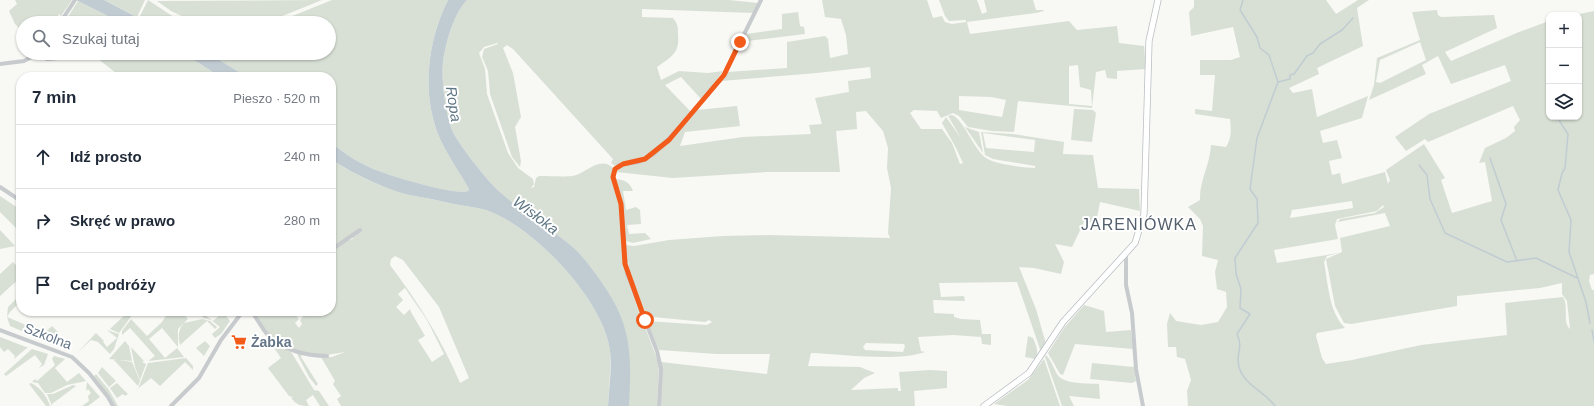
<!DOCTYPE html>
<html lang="pl">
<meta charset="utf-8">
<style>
:root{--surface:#fff;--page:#f2f2f3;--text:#1f2937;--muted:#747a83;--line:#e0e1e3}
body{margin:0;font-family:Helvetica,sans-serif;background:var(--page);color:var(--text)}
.controls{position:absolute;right:12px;top:12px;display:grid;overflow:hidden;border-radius:8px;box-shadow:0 1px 3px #0004}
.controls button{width:36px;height:36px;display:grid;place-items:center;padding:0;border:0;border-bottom:1px solid var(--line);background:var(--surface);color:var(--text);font:20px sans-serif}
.stop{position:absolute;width:12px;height:12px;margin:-9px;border:3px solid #f25b1a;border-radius:50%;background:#fff}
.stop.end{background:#f25b1a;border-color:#fff;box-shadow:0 1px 4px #0008}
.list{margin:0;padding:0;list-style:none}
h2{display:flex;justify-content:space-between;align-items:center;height:52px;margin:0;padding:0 16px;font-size:17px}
h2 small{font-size:13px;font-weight:400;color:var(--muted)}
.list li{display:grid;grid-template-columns:26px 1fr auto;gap:12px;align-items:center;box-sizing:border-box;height:64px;padding:0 16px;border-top:1px solid var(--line)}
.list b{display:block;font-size:15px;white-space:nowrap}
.list em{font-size:13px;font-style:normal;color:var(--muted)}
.icon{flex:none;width:22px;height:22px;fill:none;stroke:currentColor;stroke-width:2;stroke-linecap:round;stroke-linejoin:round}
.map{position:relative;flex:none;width:1594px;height:406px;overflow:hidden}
.search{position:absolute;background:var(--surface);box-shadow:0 1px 3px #0004;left:16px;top:16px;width:320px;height:44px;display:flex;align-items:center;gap:10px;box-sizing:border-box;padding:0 14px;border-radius:22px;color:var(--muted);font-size:15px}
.panel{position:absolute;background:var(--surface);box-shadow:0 1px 3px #0004;left:16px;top:72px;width:320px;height:244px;border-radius:16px}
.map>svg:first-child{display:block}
.green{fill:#d8e0d5;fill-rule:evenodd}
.water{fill:#c1ccd2}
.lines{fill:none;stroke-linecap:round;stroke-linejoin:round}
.stream{stroke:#c1ccd2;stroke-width:1.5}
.secondary-casing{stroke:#b9bec3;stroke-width:7}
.street{stroke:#c7cbce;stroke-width:4}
.secondary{stroke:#fff;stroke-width:5.5}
.route{stroke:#f25b1a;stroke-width:5}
.labels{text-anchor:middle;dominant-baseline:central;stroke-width:4;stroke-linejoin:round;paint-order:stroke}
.street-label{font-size:14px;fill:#647688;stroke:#fff}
.poi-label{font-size:14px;font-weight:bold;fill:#647688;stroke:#fff;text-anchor:start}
.water-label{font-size:15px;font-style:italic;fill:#5f7784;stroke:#fff}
.quarter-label{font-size:16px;letter-spacing:1px;fill:#535f6c;stroke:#fff}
</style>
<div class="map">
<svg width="1594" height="406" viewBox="0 0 1594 406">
<rect width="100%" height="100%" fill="#f8f8f4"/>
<path class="green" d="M15,0H72L61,16L59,14L57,17L59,19L58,21L53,20L51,23H23L19,28L15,24L9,11L17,4Z
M104,0H145L137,17Z
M148,0L183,23H148L139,18Z
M322,0L275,19L262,23H248L247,21L197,23L171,11L157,1Z
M332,0H448C427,42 421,95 440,139C448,156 460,173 469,189L468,191C454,196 382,174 367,166C354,160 343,152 331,143V77H247L208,53H329V23H275Z
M467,0H729L758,3L753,13L642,9V17L673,18C678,24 678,27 678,35C680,53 671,57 657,67L661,80L679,71L708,73L723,71L702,100L681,77L665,85L691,112C679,126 663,148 647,156C637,162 624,159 615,166L611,163L613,159L513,49L507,45L503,48L513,73L521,117L515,127L521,161L520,167L512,157L490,94L488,71L482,57L484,49L498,44L497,43L484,47L479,53L485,69L487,94L508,153L518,168L533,179L534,184L531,188L534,187L536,178L539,176C549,176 564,177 572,176C584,175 600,155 613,168L612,178L619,205L626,277L659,364L657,406H629C628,362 634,335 610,295C603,283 585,258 575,249C552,228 523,213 500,192C489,183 459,145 453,132C445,114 440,75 444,55C448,36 454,14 467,0Z
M822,0H927L933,18L942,16L945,22L952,24L966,22V20L949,21L945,16L939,0H977L982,14L987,12L984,0H1033L1036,10H1043L1044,11L1036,13L967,22L970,34L1069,21L1077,30L1117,26L1119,43L1144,46L1146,69L1117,71V79L1107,78L1105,70L1096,72L1092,108L1018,101L1014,132L992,131L968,127L959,116L953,113L941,118L937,111L914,110L910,113L921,129H942L952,143L960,164L963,163L956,148L942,123L946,117L961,138L948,116L951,115C962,116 974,150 986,158C996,165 1023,167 1035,168V166L993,159L985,155L981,132L1013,134L1064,142L1063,154L1093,155L1098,188L1139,189L1140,211L1100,202L1096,223L1084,222L1072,247L1055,244L1064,262L1061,274L1034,268L1019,267L1036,309L1046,344L1041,352L1017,282L939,283L941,297L964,296L965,301L933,300L934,313L954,314V317L961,319L980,320L982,334H991V345L982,344L981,337L953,335L918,337L921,351L925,352C897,362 842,354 811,353L808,366L860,367L875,373L864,378L851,390L898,388V391H901L899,372L930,370L947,371V388L914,391L915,406H918H660L661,362L767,374L770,354H717L659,350L647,321L707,325L712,322L709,320L705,322L653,317L647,318L630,275L626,245L634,246L669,240L723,236L769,235L890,238L888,233L891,188L887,168L888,148L883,131L866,111L856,112L857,129L836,131L840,172H767L673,178L616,172L620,167C660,159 672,138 697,110L737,106L740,126L685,132L680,146L743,137L811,134L809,125L822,124L815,98L849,92L848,81L871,78L870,67L817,73L721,81L727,72L787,68V42L825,36L828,39L830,58L848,54L846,35L841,19L825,17ZM1078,65L1080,87L1091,90L1092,106L1069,104V66ZM959,96L991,97L1006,100L1002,117L959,110ZM983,133L1035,140L1034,152L986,148ZM866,343L904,344L905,346L903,352L865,350L863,347Z
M1194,0H1326L1336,14L1358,0H1369L1357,8L1363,46L1317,68L1319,74L1289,88L1293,93L1312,89L1317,117L1368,96L1362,118L1320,131L1323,143L1337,140L1342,158L1329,161L1332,175L1340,173L1342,184L1385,172L1388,184L1390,180L1386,170L1424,144L1445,178L1441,180L1452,213L1492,201L1485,162L1479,163L1485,148L1506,138L1515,131L1514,127L1520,120L1513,106L1428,142L1425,139L1406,151L1395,137L1429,114L1511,81L1505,65L1451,84L1438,56L1422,65L1426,74L1369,100L1374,85L1377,58L1420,40L1412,12L1437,10L1438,15L1441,17L1494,15L1497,28L1445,52L1451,61L1519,32L1549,21V117H1579V15H1575L1594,11V274L1590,275L1589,281L1592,290H1594V406H1188L1187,391L1191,380L1185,359L1177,357L1176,347H1168L1167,324L1170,313L1176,321L1201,325L1218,322L1227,307L1226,292L1217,289L1215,272L1218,260L1202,256L1203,226L1200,219L1188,207L1200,200C1199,182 1210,165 1211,145L1226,147C1232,137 1231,130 1230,119L1195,114V109L1212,111L1215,75H1200V60H1231L1240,57L1233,27L1191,36L1189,12L1194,7ZM1420,42L1426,60L1380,83L1376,82L1380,60ZM1352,201L1353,208L1290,218L1292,210ZM1383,205L1384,207L1375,213L1340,219L1338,222L1385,213L1390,226L1340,238L1342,252L1326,259L1335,306L1344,323L1351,324L1457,306V296L1540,288L1562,283V294L1567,301L1570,329C1562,322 1569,306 1563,297L1505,303L1507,335L1421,345L1352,360L1326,364L1322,358L1316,336L1317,333L1345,328C1329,312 1328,284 1324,262L1327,256L1339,253L1277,263L1274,250L1338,239L1335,225L1337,219L1377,211Z
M78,1L122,23H68L66,20Z
M798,12L800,26L804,27L805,34L747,41L743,40L746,34L782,29V14Z
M126,53H180L199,63L220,77H121L97,58L98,56L112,55L127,57Z
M1074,109L1093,110L1096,113L1092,142L1071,140Z
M965,127L979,132L983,153Z
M331,159C355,176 392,192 420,197C435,199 450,204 465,206C472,207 479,208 486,210C533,226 604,300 610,351C611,369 609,388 608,406H341L337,399L341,396L333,384L335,381L321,357H332L345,352L327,355L305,353L290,348L267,333L253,311H294L293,312L299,319L295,323L299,328L302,324L300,320L303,316L298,311H331V252L348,240L353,239L352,237L331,249ZM395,256L403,260L439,307L469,378L460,383C442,340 418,302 390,265L391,259ZM405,288L427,320L444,354L432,362L418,340L425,336L411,312L410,309L404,315L396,307L403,300L398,294Z
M616,179C624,180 630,182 633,191H623L626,210L636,207L640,210L641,224L627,225L629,234L645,233L651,239L633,243L626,241Z
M0,196L21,210V233L0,212Z
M0,230L1,231L15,246L0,249Z
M13,262L19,268L21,267V277L0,296V274Z
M21,294V301L10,312L7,317L26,325L22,331L10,326L7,317L8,307Z
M1084,305L1104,311L1106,332L1131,330L1133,349L1075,344L1063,375L1060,374L1048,353L1064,328Z
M129,311H135L119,333L110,329Z
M169,311H180L179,314L182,312L188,319L178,329V347L162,328L149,339L165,358L177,348L184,357L148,361L155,356L130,328L122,335V331L131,319L147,336L162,322Z
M200,311L213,321L223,312L230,321L221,334L215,338L212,334L220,327L211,320L203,318Z
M202,319L210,321L217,327L215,329L207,321L180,345C178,336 178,330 184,323Z
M52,326L59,333L51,340L40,337Z
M107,330L119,334L114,349L110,354L98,342L91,340L78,352L96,333L104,341L103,342L107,347L117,338Z
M264,333L290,350L314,390L319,391L329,406H320L313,395L306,400L309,406C300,406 297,405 291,398L293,397L289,396L268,368L281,358Z
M1028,336L1033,338C1036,345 1039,352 1036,359L1025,357Z
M0,337L26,347H28L14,359L15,356L8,349L4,352L0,347Z
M125,341L129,346L132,361L109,359Z
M205,341L210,346L204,356L196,348Z
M131,347L144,361L142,362L146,364L140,380L135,367Z
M32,349L48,354L44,365L39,368L42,364L35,355L6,376L4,374Z
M296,352L302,354L301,357L318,384L316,386L309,377Z
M1046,355C1051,360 1053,367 1057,374C1063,385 1088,383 1099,384L1100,399L1069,396L1074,406H1062L1045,357Z
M54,356L65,359L55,368L67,382L79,373L86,381L67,385L51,393H45L38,383L32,382L35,379L37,381L55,365L52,359Z
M186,358L193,366V370L185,362L160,386L151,378L135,391L138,389L148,363Z
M113,359L132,362L140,381L138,386Z
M1044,359L1060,406H1007L994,404L1028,380Z
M1092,363L1134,367L1136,381L1132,383L1090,379Z
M102,367L116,381L109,387L98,373Z
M96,374L109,390L118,406H115L94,376Z
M87,382L100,397L88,406H82L89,401L88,396L91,393L88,389L86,391Z
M31,383C40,387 47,396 50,406H46L29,384Z
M117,383L128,394L125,396L123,394L117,398L110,388Z
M73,385L76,386L52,404V406L47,394H53Z"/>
<path class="water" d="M76,0H104L148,23H122Z
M448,0H467C454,14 448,36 444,55C440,75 445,114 453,132C459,145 489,183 500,192C523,213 552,228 575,249C585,258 603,283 610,295C633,332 631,364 629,406H608C609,388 612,369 610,351C604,300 533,226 486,210C479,208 472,207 465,206C450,204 435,199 420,197C393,193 354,175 331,159V143C343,152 354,160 367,166C382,174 455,196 468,191L469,189C460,173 448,156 440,139C421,95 427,42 448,0Z
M180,53H208L247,77H220L199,63Z"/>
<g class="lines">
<path class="stream" d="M1243,0L1240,10L1257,37L1260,48L1269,55L1278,82L1257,138L1250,189L1257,199L1258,223L1235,258L1236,274L1241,289L1240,308L1250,314L1237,334C1244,349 1235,353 1239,367C1244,385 1265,392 1275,406
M1278,82L1290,79V75L1294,74L1307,56L1313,53L1320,44L1342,30L1353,18
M1559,117L1560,122L1568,134L1565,168L1562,173L1558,190L1571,220L1569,252L1586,302L1590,323
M1490,158L1506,204L1501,220L1517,261
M1419,165L1427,175L1430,199L1445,233L1507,262L1536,258L1577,278
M1592,330L1594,341"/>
<defs>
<path id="secondary" d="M984,406L1029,373L1063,322L1135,243L1144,214L1149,41L1158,0"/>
</defs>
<use href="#secondary" class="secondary-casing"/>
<path class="street" d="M60,23L75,0
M38,54L47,59L91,55
M0,64L24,61L39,53
M0,187L21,201
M331,250L360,230
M1126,254V285L1132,313L1136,369L1143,406
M251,311C257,318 261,327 267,334C281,350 307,356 327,356
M0,330L72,357L89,373L108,397L113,406
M171,406L199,378L221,340L243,311
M659,406L661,369L657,351L627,274L621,205L613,177L615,169L619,165L639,162L654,154L683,124L724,75L761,0"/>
<use href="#secondary" class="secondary"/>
</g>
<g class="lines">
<path class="route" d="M645,320L625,264L621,204L613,177L615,169L623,164L645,159L669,140L724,75L740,42"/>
</g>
<defs>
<symbol id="supermarket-bare" viewBox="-9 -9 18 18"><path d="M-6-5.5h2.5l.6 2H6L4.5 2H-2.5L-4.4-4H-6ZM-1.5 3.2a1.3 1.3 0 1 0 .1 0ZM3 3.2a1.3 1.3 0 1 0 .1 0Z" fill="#f25b1a" stroke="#fff" stroke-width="2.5" paint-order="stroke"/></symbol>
</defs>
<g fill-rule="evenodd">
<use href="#supermarket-bare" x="228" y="331" width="22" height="22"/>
</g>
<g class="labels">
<g class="street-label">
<text transform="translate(48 336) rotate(21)">Szkolna</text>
</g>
<g class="poi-label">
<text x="251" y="342">Żabka</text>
</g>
<g class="water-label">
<text transform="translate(454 104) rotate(81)">Ropa</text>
<text transform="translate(536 215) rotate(37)">Wisłoka</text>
</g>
<g class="quarter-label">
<text x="1139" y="224">JARENIÓWKA</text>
</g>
</g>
</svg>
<div class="controls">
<button>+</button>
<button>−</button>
<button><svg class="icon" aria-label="layers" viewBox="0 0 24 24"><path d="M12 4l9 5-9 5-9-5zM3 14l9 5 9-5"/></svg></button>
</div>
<div class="stop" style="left:645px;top:320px"></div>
<div class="stop end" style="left:740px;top:42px"></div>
<div class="search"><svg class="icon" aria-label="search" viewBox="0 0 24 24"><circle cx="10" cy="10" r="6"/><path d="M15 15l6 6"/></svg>Szukaj tutaj</div>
<section class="panel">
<h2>7 min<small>Pieszo · 520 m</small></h2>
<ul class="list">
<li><svg class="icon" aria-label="ahead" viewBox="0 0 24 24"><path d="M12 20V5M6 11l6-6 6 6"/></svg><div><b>Idź prosto</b></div><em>240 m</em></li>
<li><svg class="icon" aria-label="right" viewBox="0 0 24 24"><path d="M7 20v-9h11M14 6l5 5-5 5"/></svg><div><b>Skręć w prawo</b></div><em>280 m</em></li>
<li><svg class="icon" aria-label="arrive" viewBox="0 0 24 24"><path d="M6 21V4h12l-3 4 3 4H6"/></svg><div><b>Cel podróży</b></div></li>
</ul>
</section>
</div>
